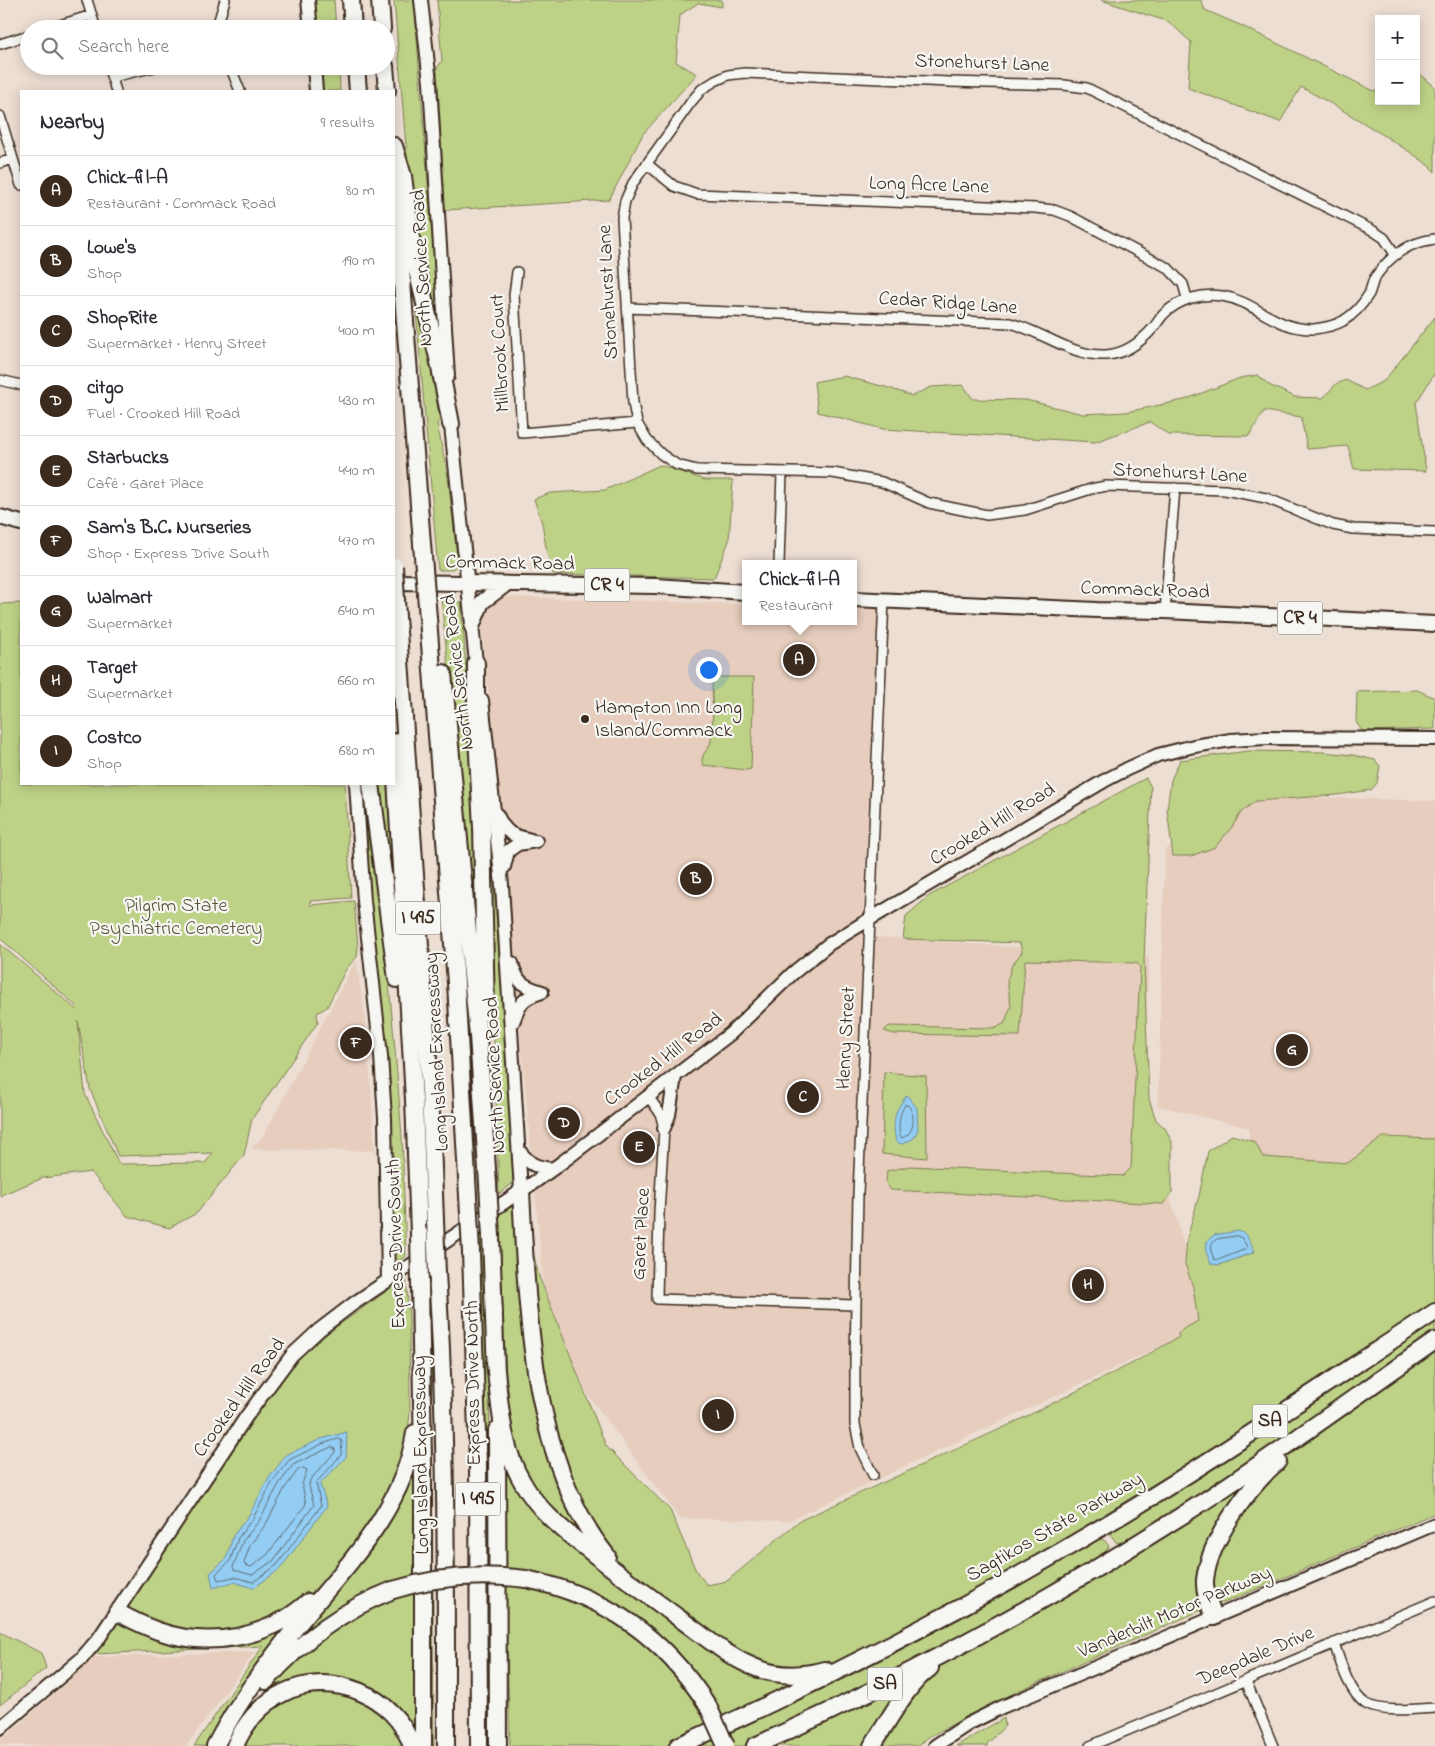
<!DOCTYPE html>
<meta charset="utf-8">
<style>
:root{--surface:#fff;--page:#f2f2f3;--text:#2b2b33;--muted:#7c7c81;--line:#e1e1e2;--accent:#3b2a1e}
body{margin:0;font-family:"Indie Flower",sans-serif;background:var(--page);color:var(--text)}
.controls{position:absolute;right:15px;top:15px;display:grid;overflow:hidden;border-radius:0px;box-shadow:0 2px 12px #0003}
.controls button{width:45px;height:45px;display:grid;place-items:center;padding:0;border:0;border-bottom:1px solid var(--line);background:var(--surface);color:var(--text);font:25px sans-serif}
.you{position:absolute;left:708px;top:669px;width:18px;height:18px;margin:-12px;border:4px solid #fff;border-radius:50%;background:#1a73e8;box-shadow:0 0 0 8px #1a73e833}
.badge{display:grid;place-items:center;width:32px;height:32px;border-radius:50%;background:var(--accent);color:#fff;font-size:16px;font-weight:700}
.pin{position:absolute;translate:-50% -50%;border:2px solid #fff;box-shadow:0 1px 5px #0006}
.popup{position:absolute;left:742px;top:560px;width:115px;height:65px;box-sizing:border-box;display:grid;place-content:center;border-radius:0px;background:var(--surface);filter:drop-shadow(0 1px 4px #0005);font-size:16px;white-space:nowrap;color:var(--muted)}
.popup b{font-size:19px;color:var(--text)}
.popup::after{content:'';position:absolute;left:50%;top:100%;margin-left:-10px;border:10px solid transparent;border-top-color:var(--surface)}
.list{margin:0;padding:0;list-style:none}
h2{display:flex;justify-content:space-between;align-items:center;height:65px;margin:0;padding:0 20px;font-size:21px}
h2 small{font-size:16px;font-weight:400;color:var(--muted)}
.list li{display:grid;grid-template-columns:32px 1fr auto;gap:15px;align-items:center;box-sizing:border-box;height:70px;padding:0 20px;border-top:1px solid var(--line)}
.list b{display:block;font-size:19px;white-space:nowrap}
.list p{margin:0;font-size:16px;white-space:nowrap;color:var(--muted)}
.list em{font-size:16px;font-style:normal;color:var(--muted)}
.icon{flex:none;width:28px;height:28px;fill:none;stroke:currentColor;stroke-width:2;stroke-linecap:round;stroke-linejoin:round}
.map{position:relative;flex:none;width:1435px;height:1746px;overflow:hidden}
.search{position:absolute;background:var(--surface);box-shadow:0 2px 12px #0003;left:20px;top:20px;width:375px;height:55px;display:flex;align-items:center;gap:12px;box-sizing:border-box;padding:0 18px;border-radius:28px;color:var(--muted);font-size:19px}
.panel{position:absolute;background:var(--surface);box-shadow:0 2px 12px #0003;left:20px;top:90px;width:375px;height:695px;border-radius:0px}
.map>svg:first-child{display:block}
.built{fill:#e6cdbd}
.green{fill:#bed287;stroke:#7c7e52;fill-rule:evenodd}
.water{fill:#93cdf3;stroke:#708c9e}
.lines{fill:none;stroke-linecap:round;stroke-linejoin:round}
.shore{stroke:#5e6b73;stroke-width:1}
.street-casing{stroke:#3b2a1e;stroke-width:12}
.secondary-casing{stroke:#3b2a1e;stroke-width:16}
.primary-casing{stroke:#3b2a1e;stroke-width:18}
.highway-casing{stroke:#3b2a1e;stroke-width:20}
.street{stroke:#f6f6f2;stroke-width:9}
.secondary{stroke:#f6f6f2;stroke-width:12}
.primary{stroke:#f6f6f2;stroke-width:14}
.highway{stroke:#f6f6f2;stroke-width:16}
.highway-bridge-casing{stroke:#3b2a1e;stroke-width:20;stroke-linecap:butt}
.highway-bridge{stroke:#f6f6f2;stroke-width:16}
.poi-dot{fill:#3b2a1e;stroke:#f6f6f2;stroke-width:2}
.labels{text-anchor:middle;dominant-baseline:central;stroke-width:4.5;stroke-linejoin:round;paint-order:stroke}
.shield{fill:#f6f6f2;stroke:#73675e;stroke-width:1}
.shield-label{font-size:19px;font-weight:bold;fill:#3b2a1e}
.street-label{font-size:20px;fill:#3b2a1e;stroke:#f6f6f2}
.poi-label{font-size:20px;fill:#3b2a1e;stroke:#f6f6f2;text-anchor:start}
.park-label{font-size:20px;fill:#5c5438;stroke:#f6f6f2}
</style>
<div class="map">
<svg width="1435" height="1746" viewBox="0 0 1435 1746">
<rect width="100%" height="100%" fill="#edded3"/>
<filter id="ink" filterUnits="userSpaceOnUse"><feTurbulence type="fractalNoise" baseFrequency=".02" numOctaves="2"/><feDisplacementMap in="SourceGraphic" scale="10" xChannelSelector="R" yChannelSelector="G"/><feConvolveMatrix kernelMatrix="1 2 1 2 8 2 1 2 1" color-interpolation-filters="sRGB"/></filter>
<g filter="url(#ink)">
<path class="built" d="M479,596L745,604V621H853V608L878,609L862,936L1149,957L1140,1195L1171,1199L1207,1325L788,1521L679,1518L589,1396L546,1309Z
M1241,795L1435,801V1149L1367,1172L1248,1170L1249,1128L1158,1106L1165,850Z
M356,960L367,1030L375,1151L251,1149L264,1135Z
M255,1652L186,1746L0,1745V1741L70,1680L92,1657Z"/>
<path class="green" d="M314,0H334L336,29H316Z
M394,0H414L440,340L437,339L410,195Z
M437,0H722V7L698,3L680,15L676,62L697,74L643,134L609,200L445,210L437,68L442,61Z
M1101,0H1201L1205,10L1240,25L1374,91L1379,89V101H1416V70L1435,87V172C1422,158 1404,149 1388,138C1359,120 1331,103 1301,87L1280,122L1188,88L1191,42L1169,22Z
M319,66H339L340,91H321Z
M414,286L434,385L440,421L437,423L448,477L458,566L450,570H438Z
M1435,317V373L1416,403L1426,471L1354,469L1348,446L1307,449L1301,417L1264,411L1249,436L1169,435L1150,422L1095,442L883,429L818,412L814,382L844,376L889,388L912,396L931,387L963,385L973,399L1026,400L1083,414L1126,412L1184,400L1240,378L1258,375L1269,385L1295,397L1323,398L1336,384L1346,380L1365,390L1384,381Z
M660,465L705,480H733L729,541L714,578L553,574L547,553L542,523L534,499L550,493L605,490Z
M456,597L457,602H461L472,738L476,923L473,912L441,598Z
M21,603V784H345L351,898L310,901V905L354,901L358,947L357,957L346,969L327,1007L317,1013L318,1022L252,1119L244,1155L197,1213L169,1228L127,1216L91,1172L43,1178L3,1194L0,1197V944L77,1010L76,1006L0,938V604ZM78,1021L90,1089L118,1156L213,1153L205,1163L119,1164L85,1094Z
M715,677H754L751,769L746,770L703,765C699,754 709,751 711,741C714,722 712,701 712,681Z
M1417,690L1435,698V729L1362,731L1356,722L1357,692Z
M1248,751L1323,752L1353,755L1375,760L1380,766L1377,783L1371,790L1337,795L1256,801L1242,811L1232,827L1215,847L1191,856H1173L1167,809L1171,780L1180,760Z
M1146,778L1151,787L1144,961L1149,1099L1156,1120L1165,1128L1172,1142V1193L1163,1204L891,1190L886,1183L887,1171L910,1166L1123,1176L1131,1168L1140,967L1137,963L1025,960L1020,1036L894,1034L884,1031L889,1026L993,1028L1004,1024L1011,1006L1007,981L1012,965L1022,952L1020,943L903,939L906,916L929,896Z
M374,784H387L394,909Z
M362,793H365L385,939L395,1050L402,1136L406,1256L399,1261L393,1257L360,812Z
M490,829L515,1176L513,1183L499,1194L487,830Z
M884,1072L926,1076L927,1158L882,1154Z
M1232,1135L1255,1142L1263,1157L1348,1163L1383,1137L1435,1139V1304L1211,1449L1002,1577L837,1662L809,1670L784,1672L751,1661L629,1576L597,1538L567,1482L546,1405L527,1229L539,1276L606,1446L670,1510L696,1571L707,1585L727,1581L799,1521L1009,1425L1131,1364L1179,1337L1178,1334L1180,1331L1198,1321L1193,1287L1185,1264L1187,1238L1199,1196L1208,1151ZM1251,1244L1255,1252L1219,1265Z
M514,1206L529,1356L588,1539L547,1509L514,1457L507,1397L509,1396L506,1377L499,1213Z
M483,1231L490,1428L491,1746H486L484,1428L480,1232Z
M406,1277L409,1318L410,1412L406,1451L393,1490L366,1537L273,1646L206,1746H194L263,1646L94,1654L133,1600L269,1396L295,1361L328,1333Z
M1435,1318V1334L1192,1503L1120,1543L1116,1542L1111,1535L1114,1530Z
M429,1339L431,1343L434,1746H429Z
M1435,1351V1513L1224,1603H1218L1212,1601V1566L1225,1534L1268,1474L1294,1451L1323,1429Z
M505,1457L522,1494L686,1630L802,1680L738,1715L668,1746H510L505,1583L514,1584L578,1601L638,1634L686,1686L705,1718L694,1674L644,1623L588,1592L504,1571Z
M1270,1462L1200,1581L1202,1610L1018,1691L926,1738L918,1746H877L931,1672L944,1663L1068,1594L1182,1524Z
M413,1468L415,1475V1742L369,1692H278L231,1746H224L275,1680L279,1656Z
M1101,1539L1105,1541L1109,1546L1105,1553L996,1621L792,1725L746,1746H691L1095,1540Z
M0,1632L41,1653L46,1668L0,1705Z
M920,1672L867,1746H770Z
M333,1690L368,1702L387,1718L404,1746H241L262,1713L298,1693Z
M1004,1718L1005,1726L987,1744V1746H956Z"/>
<path class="water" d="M907,1095L917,1108L918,1130L913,1139L902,1144L896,1142C892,1121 894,1111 907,1095Z
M1238,1231L1246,1234L1255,1252L1219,1265L1211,1264L1206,1252L1207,1241L1214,1235Z
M347,1432L346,1457L320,1484L327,1506L280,1569L254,1588L234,1582L213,1588L210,1573L226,1559L233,1536L249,1515L269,1478L286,1455L321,1439Z"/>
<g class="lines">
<path class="shore" d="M905,1105H908C916,1116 915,1133 902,1138L900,1136C898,1127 899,1113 905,1105Z
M1237,1236L1242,1238L1247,1247L1246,1249L1218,1260L1214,1259L1211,1251L1212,1243L1217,1239Z
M339,1439L342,1441L341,1455L316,1483L321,1506L277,1565L253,1582L234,1577L218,1580L216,1574L230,1561L238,1538L253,1518L273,1481L289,1460L322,1444Z
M332,1447L335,1449V1452L310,1480L309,1486L314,1505L273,1561L252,1575L234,1570L233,1567L243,1541L259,1521L279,1484L293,1465Z
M303,1468L307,1470L302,1484L306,1504L267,1555L251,1567L245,1565L244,1563L250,1545L266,1524L285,1488L298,1470Z"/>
<defs>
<path id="street" d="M87,0L96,29
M47,29L92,15
M214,29L219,20L225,0
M0,44L29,35
M108,66L116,91
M230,66L240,91
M112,77L159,66
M0,116L21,185
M0,163L13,159
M647,164L674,186L697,194L1035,208L1054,210L1070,216L1168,268L1183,284L1187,298
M1395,254L1384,238L1372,230L1087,88L1064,85L949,82L768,74L745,73L728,75L715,81L702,89L691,102L633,183L625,201L622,218L633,403L637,423L647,440L661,454L677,465L697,470L833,473L882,482L929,503L987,515L1025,510L1091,489L1106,486L1225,490L1266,498L1333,525L1353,529L1435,532
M517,272L514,295L522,433L637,423
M627,308L1010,323C1042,331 1072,357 1106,355C1125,354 1142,341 1154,327C1158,322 1161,316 1166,312C1181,299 1202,293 1222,296C1256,301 1274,330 1314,329C1323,328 1334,326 1343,321C1353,315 1363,304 1369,294C1371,289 1372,284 1374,279C1388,257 1409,242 1435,239
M0,380L21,385
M779,564L782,472
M1165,611L1175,488
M648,1096L660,1113L664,1128L659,1213L657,1299L856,1305
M873,1475L860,1448L855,1424V1361L858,1194L884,600
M1334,1643C1340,1661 1349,1693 1366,1704C1382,1713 1417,1709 1435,1708
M1246,1681L1273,1746
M1090,1746L1435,1601"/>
<path id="secondary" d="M308,0L311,29
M421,0L430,83L448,376
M314,66L316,91
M450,416L477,672
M482,700L502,885L521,1191
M356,784L364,901L381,1056L385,1118L388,1280
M497,815C506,834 511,835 531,840
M504,867L508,851L518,844L536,841
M512,963C517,983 523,986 542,992
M513,1022C520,1003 522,998 542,992
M664,1128L669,1115L675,1076
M520,1152C531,1165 535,1167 552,1169
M0,1728L81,1659L99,1638L246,1417L292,1355L319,1330L353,1304L536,1181L561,1163L730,1034L793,973L829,944L870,919L1104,781L1127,769L1158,755L1194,746L1231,740L1266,738L1435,739
M935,1746L968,1724L1002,1707L1435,1524"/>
<path id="primary" d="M0,517L21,523
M394,582L656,586L745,592
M853,599L1097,610L1165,611L1435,624
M472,627L482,602L505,585"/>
<path id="highway" d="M351,0L353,29
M380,0L382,29
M356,66L358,91
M385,66L387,91
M394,146L403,176L413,253L439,362L451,424
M394,177L422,544
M397,617L430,1089L435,1220
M428,618L456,983L468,1196
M476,663V717L482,828L486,1012
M443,673L478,1036L488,1184
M394,742L414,1100L419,1233
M371,784L397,979
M521,1191C527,1308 531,1461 607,1556
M491,1236L496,1373
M471,1252L478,1464L479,1746
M437,1273C447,1431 446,1588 446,1746
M420,1285L423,1460V1746
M495,1362C500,1403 501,1447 523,1483C538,1510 562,1529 586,1548C615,1571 646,1594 676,1616C702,1634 728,1658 759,1669C781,1677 803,1676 825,1670
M497,1430L498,1746
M526,1579C606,1596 664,1637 708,1706
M117,1612C130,1619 144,1626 158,1631C210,1649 268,1638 308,1602
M1214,1617C1210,1605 1204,1593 1205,1580C1209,1540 1249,1487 1278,1461
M266,1681C301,1641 344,1609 393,1590
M215,1746C237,1703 266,1665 296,1627C344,1568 403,1511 415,1433
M235,1746C244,1724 261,1704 283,1693C331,1669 395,1695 412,1746
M678,1746C835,1676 990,1596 1137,1506C1238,1444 1336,1377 1435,1312
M755,1746C905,1679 1050,1600 1189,1511C1273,1457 1353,1398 1435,1341
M872,1746C888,1722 907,1684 930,1668"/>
</defs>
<use href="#street" class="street-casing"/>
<use href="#secondary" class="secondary-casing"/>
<use href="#primary" class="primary-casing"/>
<use href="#highway" class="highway-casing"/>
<use href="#street" class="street"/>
<use href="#secondary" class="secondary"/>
<use href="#primary" class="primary"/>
<use href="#highway" class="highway"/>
<defs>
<path id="highway-bridge" d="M422,544L428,618
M394,566L397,617
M488,1184L491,1236
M468,1196L471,1252
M435,1220L437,1273
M419,1233L420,1285
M393,1590C438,1576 480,1573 526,1579
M708,1706L726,1746"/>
</defs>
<use href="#highway-bridge" class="highway-bridge-casing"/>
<use href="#highway-bridge" class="highway-bridge"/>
</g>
</g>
<circle class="poi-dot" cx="585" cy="719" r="5"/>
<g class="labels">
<g class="shield">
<rect x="584.5" y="568.5" width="45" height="33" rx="4"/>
<rect x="1277.5" y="601.5" width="45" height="33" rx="4"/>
<rect x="395.5" y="901.5" width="45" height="33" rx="4"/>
<rect x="1252.5" y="1404.5" width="35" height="33" rx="4"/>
<rect x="455.5" y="1482.5" width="45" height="33" rx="4"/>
<rect x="867.5" y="1667.5" width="35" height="33" rx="4"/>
</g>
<g class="shield-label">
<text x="607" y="585">CR 4</text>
<text x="1300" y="618">CR 4</text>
<text x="418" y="918">I 495</text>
<text x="1270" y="1421">SA</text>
<text x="478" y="1499">I 495</text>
<text x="885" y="1684">SA</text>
</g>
<g class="street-label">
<text transform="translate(982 64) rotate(2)">Stonehurst Lane</text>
<text transform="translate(929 186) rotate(2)">Long Acre Lane</text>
<text transform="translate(423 268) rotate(-93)">North Service Road</text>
<text transform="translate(609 292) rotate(-93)">Stonehurst Lane</text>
<text transform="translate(948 304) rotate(4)">Cedar Ridge Lane</text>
<text transform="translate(501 353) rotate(-93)">Millbrook Court</text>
<text transform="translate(1180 474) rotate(3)">Stonehurst Lane</text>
<text transform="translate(510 564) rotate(1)">Commack Road</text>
<text transform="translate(1145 591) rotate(2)">Commack Road</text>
<text transform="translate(459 672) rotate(-97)">North Service Road</text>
<text transform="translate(993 825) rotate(-31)">Crooked Hill Road</text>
<text transform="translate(847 1038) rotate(-87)">Henry Street</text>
<text transform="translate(438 1052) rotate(-93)">Long Island Expressway</text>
<text transform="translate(664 1060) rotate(-37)">Crooked Hill Road</text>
<text transform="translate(496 1075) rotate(-93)">North Service Road</text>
<text transform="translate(642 1234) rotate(-87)">Garet Place</text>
<text transform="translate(397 1244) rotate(-92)">Express Drive South</text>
<text transform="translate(474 1383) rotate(-91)">Express Drive North</text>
<text transform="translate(240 1398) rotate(-54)">Crooked Hill Road</text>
<text transform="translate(422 1455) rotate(-91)">Long Island Expressway</text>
<text transform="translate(1055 1528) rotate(-30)">Sagtikos State Parkway</text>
<text transform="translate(1175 1613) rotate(-23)">Vanderbilt Motor Parkway</text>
<text transform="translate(1256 1657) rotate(-23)">Deepdale Drive</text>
</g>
<g class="poi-label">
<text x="595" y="708">Hampton Inn Long<tspan x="595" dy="23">Island/Commack</tspan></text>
</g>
<g class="park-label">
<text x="176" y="906">Pilgrim State<tspan x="176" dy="23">Psychiatric Cemetery</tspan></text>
</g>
</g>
</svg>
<div class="controls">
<button>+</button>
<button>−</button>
</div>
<div class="you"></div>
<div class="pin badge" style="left:799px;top:660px">A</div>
<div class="popup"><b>Chick-fil-A</b>Restaurant</div>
<div class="pin badge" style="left:696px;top:879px">B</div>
<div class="pin badge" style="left:803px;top:1097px">C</div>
<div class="pin badge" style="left:564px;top:1123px">D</div>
<div class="pin badge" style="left:639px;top:1147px">E</div>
<div class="pin badge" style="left:356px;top:1043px">F</div>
<div class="pin badge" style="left:1292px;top:1050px">G</div>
<div class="pin badge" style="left:1088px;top:1285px">H</div>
<div class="pin badge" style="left:718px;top:1415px">I</div>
<div class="search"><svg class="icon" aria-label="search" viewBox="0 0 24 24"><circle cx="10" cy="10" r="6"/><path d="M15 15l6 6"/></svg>Search here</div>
<section class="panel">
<h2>Nearby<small>9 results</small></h2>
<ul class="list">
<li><span class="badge">A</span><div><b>Chick-fil-A</b><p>Restaurant · Commack Road</p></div><em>80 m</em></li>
<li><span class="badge">B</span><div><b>Lowe's</b><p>Shop</p></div><em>190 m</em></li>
<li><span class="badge">C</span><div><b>ShopRite</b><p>Supermarket · Henry Street</p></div><em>400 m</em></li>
<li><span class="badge">D</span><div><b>citgo</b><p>Fuel · Crooked Hill Road</p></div><em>430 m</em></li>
<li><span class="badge">E</span><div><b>Starbucks</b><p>Café · Garet Place</p></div><em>440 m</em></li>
<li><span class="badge">F</span><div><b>Sam's B.C. Nurseries</b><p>Shop · Express Drive South</p></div><em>470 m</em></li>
<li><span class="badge">G</span><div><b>Walmart</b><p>Supermarket</p></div><em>640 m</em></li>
<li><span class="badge">H</span><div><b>Target</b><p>Supermarket</p></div><em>660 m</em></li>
<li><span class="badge">I</span><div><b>Costco</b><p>Shop</p></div><em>680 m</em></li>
</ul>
</section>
</div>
